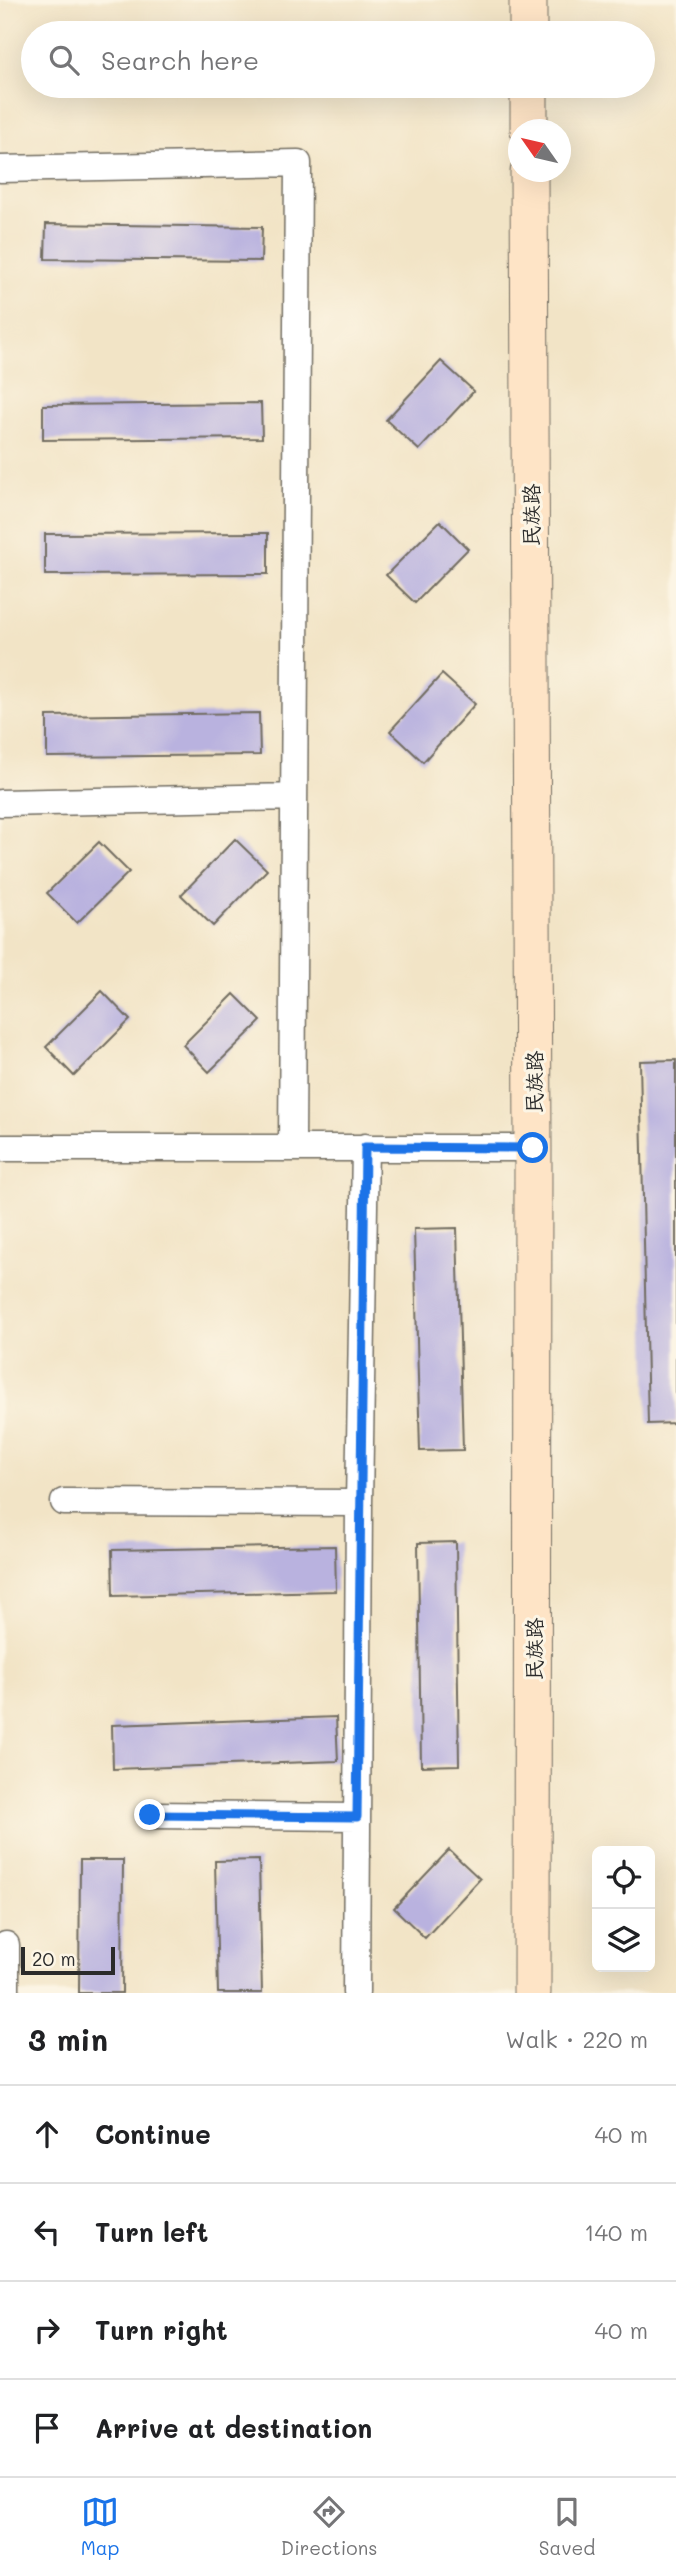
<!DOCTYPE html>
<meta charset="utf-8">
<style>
:root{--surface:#fff;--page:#f2f2f2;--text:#202124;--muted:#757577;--line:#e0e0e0;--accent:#1a73e8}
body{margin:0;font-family:Mali,"LXGW WenKai TC",sans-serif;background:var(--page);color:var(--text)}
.controls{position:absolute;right:21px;bottom:21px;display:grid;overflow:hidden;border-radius:10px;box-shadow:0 7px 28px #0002}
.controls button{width:63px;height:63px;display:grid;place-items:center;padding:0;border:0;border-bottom:2px solid var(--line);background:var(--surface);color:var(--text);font:35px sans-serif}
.compass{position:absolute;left:508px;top:119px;width:63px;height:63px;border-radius:50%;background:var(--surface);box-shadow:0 7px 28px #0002;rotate:304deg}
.scale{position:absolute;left:21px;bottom:18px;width:94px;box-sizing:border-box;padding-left:7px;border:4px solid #2b2b2b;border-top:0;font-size:19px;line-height:24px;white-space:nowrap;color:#2b2b2b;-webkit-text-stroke:5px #fcf5e5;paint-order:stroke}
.stop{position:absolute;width:21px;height:21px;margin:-16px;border:5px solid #1a73e8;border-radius:50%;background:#fff}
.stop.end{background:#1a73e8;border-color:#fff;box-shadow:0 2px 7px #0008}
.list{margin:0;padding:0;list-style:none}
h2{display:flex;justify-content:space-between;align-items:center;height:91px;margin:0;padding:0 28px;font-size:30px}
h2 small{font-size:23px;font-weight:400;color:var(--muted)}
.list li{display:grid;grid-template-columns:46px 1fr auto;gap:21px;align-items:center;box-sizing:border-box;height:98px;padding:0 28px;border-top:2px solid var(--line)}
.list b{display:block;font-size:26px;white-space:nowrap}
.list em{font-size:23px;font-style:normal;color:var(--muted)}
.icon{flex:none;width:38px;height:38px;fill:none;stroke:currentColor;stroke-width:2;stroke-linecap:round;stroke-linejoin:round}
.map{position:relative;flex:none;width:676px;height:1993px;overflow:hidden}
.search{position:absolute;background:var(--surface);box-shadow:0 7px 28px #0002;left:21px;right:21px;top:21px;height:77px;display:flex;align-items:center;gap:18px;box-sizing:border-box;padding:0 24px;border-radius:38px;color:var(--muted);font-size:26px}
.sheet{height:483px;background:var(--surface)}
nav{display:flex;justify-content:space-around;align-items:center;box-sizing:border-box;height:98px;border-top:2px solid var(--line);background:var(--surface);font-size:19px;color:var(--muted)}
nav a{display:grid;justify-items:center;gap:4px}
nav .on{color:var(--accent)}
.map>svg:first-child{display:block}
.building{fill:#b9b2df}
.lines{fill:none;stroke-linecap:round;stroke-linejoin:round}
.street-casing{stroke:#716c61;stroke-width:29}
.secondary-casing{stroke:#716c61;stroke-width:39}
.street{stroke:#fff;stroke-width:26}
.secondary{stroke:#fee4c6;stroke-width:37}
.route{stroke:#1a73e8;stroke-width:9}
.labels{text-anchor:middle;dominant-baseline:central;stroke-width:6;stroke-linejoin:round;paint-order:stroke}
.street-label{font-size:21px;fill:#2b2b2b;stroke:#fcf5e5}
</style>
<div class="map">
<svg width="676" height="1993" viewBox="0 0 676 1993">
<rect width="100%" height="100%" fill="#fcf5e5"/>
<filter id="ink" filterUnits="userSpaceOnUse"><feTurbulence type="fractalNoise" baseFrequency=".0143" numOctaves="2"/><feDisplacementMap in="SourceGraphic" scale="14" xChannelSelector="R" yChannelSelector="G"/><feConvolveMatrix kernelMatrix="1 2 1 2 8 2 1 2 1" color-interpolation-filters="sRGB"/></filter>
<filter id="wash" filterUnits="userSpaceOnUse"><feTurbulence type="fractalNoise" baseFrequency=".00686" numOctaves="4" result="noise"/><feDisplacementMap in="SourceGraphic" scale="28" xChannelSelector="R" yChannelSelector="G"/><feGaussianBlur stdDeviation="1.57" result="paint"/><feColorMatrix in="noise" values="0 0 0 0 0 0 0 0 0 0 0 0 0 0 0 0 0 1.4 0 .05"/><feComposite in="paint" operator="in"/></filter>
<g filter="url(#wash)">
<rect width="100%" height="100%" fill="#f2e4c6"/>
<g id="blocks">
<path class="building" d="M46,224L262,227L261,261L45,259Z
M441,361L474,391L419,450L386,420Z
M261,403L262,438L43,440V405Z
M440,521L468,549L415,603L386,575Z
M268,533V574L45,575V534Z
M442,674L475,704L423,762L390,731Z
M259,713L260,755L47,757V716Z
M235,839L267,870L213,926L181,895Z
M99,842L129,872L77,923L47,893Z
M102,991L130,1020L74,1076L46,1047Z
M234,994L261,1021L209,1072L183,1045Z
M676,1060V1423L648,1424L640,1061Z
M457,1228L463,1450L420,1451L414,1229Z
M456,1542L459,1765L421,1766L418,1543Z
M335,1546L336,1591L113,1596L112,1550Z
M336,1717L338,1761L113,1769L112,1725Z
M449,1850L480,1879L425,1938L394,1908Z
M80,1860H123L122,1993H79Z
M259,1860L262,1993H218L215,1861Z"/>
</g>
</g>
<g filter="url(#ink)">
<use href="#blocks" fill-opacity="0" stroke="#716c61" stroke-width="2"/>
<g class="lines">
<defs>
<path id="street" d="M0,169L298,163L292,1146
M0,803L294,797
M0,1148H533
M64,1502L359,1503
M150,1815L357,1817
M6,1993V1945
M356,1993L359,1503L365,1147"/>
<path id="secondary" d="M528,0V33
M529,86V130
M529,172L533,1148L532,1993"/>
</defs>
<use href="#street" class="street-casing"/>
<use href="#secondary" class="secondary-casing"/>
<use href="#street" class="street"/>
<use href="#secondary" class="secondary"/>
</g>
</g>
<g class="lines" filter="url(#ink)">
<path class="route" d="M150,1815L357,1817L365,1147L533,1148"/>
</g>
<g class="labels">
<g class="street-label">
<text transform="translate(530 515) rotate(-90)">民族路</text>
<text transform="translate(533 1082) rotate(-90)">民族路</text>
<text transform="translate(533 1649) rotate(-90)">民族路</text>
</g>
</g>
</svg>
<div class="controls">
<button><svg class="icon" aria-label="locate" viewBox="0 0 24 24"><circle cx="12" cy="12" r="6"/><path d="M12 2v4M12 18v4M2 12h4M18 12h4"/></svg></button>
<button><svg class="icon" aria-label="layers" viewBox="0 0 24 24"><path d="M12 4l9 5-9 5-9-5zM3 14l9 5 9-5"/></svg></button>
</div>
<svg class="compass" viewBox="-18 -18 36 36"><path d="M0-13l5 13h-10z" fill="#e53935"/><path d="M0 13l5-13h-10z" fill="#757577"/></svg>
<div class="scale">20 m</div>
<div class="stop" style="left:533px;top:1148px"></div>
<div class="stop end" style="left:150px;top:1815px"></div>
<div class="search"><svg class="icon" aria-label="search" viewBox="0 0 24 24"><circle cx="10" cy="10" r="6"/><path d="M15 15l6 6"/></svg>Search here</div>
</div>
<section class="sheet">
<h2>3 min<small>Walk · 220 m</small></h2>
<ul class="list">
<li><svg class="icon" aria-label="ahead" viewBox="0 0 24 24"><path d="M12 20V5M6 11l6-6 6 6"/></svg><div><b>Continue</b></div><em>40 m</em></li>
<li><svg class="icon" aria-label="left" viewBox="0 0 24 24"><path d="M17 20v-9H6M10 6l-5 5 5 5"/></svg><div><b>Turn left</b></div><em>140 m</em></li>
<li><svg class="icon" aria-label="right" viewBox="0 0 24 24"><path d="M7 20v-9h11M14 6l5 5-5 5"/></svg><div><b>Turn right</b></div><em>40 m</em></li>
<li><svg class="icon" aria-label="arrive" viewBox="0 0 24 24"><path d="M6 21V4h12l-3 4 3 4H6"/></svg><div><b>Arrive at destination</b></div></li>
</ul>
</section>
<nav>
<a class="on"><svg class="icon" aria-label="map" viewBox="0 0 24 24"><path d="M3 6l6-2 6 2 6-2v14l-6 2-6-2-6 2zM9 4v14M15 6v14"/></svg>Map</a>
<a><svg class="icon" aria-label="directions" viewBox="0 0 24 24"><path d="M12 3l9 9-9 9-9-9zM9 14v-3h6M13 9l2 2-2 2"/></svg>Directions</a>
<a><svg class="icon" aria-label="saved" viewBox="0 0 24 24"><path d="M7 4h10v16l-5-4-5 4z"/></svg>Saved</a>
</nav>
